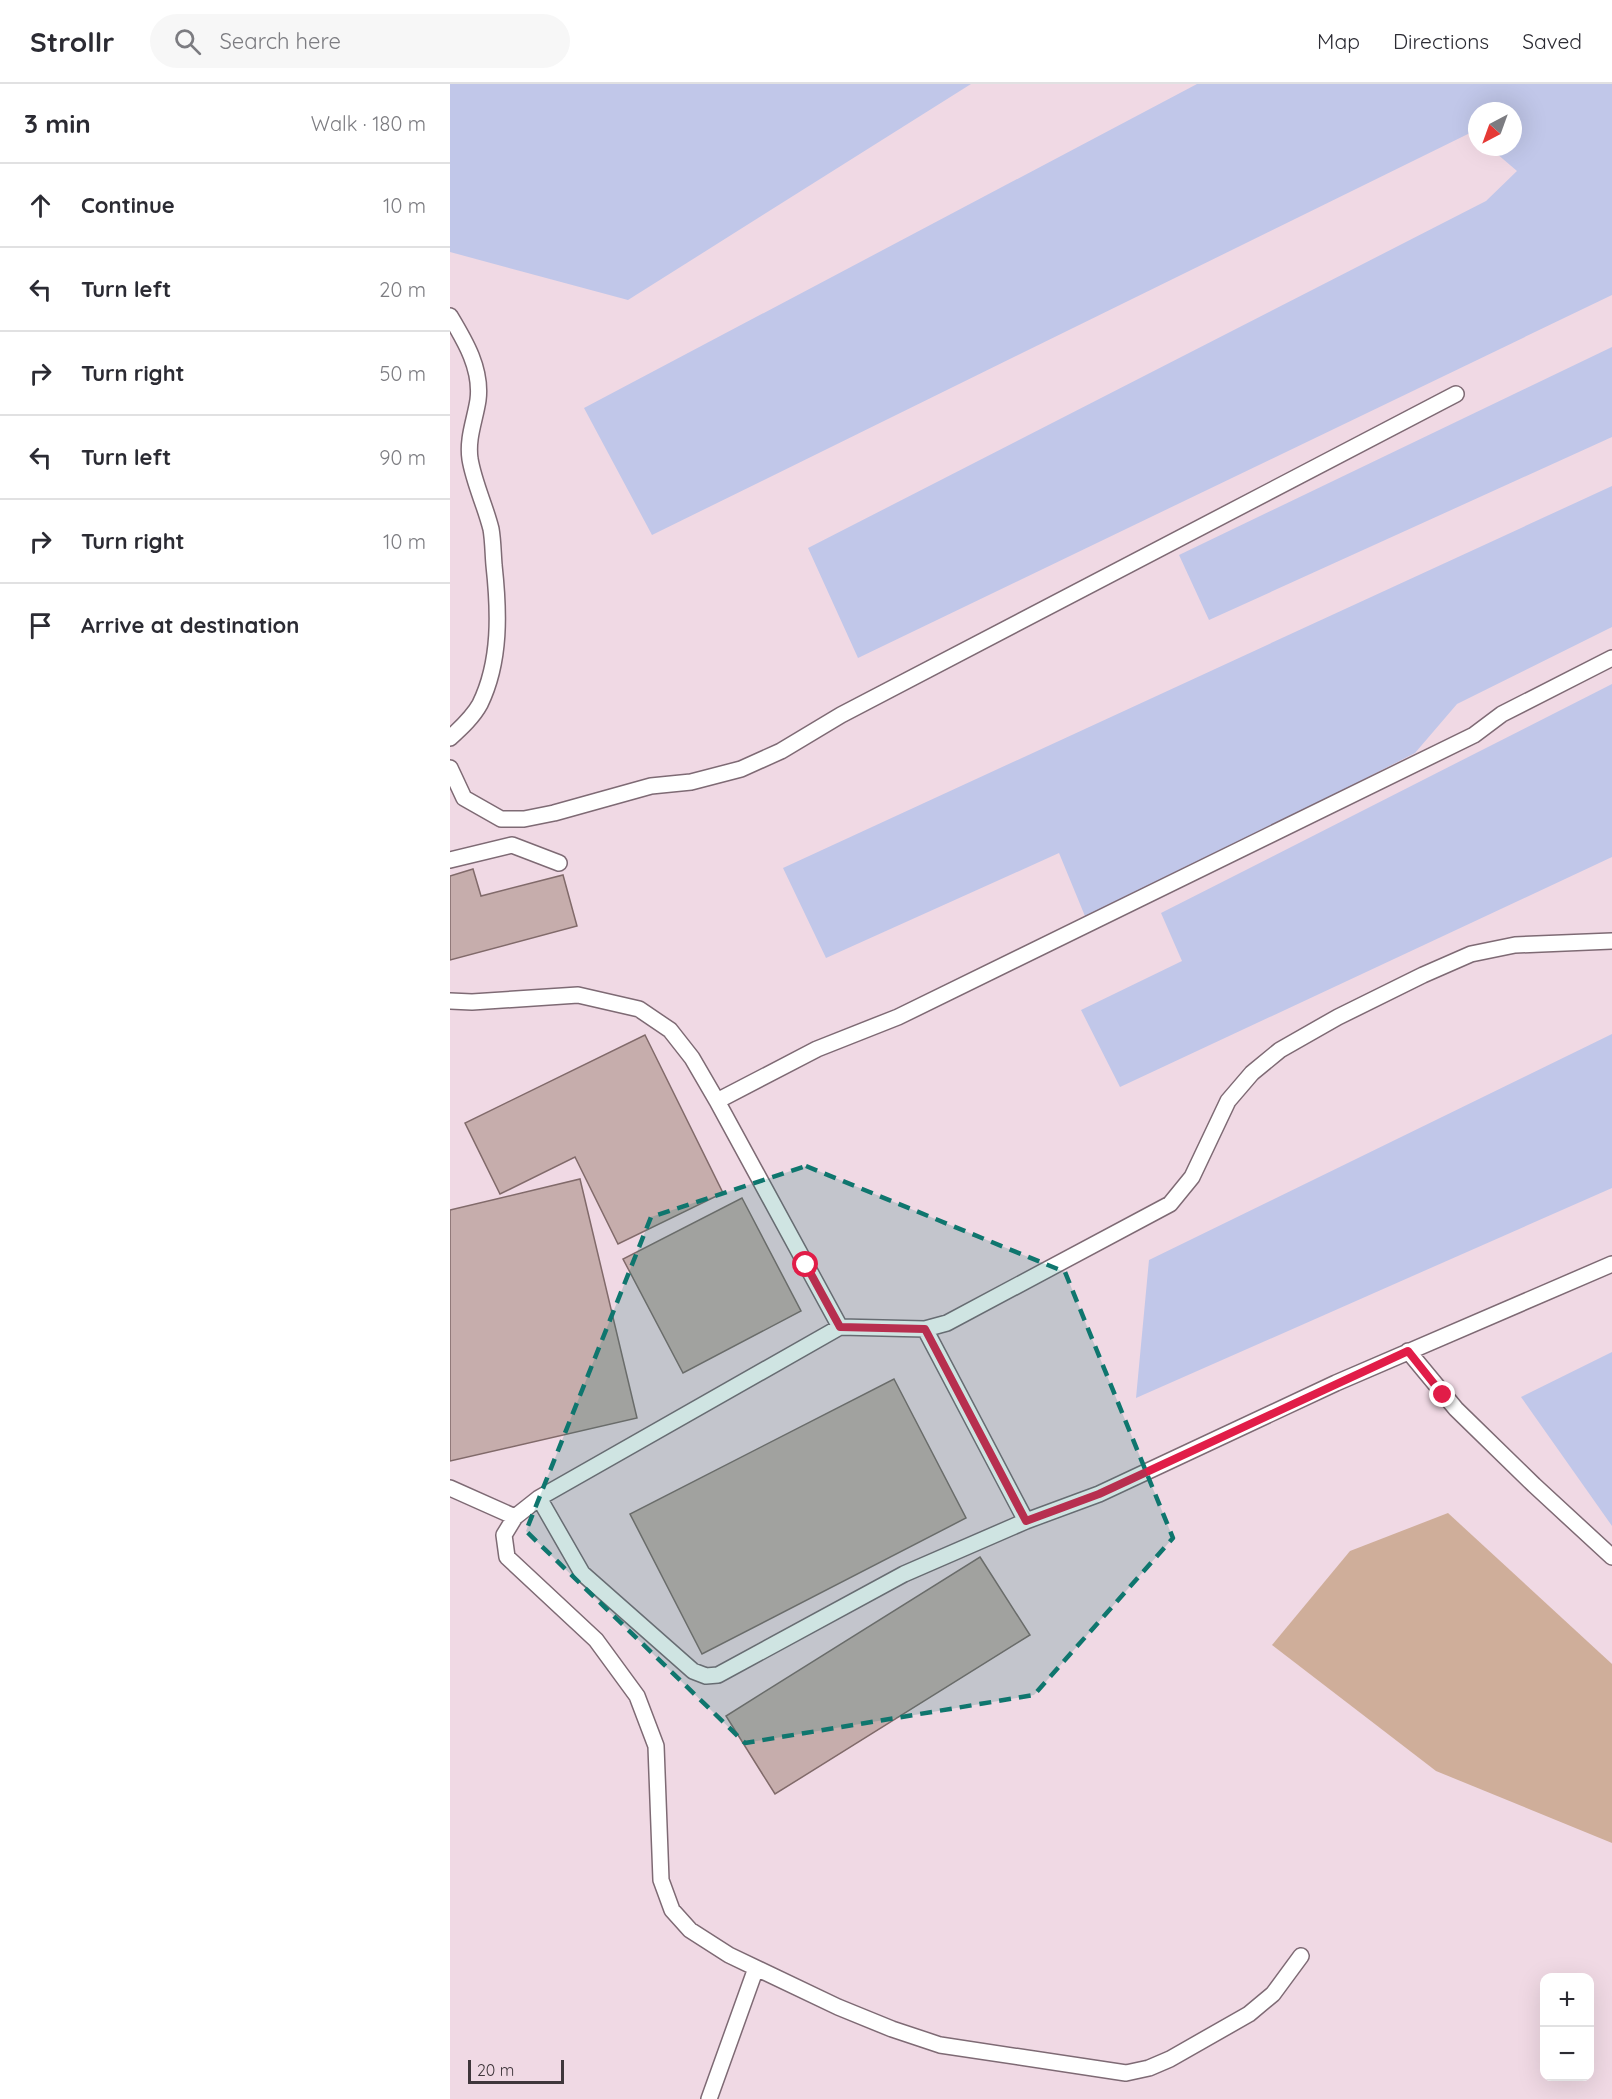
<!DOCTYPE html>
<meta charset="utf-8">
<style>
:root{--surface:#fff;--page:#f7f7f7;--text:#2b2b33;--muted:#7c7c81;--line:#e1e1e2}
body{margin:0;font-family:Quicksand,sans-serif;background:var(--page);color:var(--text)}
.controls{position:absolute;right:18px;bottom:18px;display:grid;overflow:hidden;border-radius:12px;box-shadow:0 6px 24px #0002}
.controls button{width:54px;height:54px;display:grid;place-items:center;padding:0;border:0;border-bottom:2px solid var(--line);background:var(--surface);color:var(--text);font:30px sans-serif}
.compass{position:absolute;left:1018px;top:18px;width:54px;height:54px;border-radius:50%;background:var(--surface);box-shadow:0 6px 24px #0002;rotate:221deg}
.scale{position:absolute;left:18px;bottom:15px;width:96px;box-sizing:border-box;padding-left:6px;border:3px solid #3f363b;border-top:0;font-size:16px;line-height:21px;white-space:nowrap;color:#3f363b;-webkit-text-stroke:4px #f0d9e4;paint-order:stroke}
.stop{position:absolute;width:18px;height:18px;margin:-14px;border:4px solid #e11d48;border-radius:50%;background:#fff}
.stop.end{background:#e11d48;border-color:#fff;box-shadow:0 2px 6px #0008}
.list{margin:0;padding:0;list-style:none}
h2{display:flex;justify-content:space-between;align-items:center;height:78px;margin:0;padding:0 24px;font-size:26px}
h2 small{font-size:20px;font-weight:400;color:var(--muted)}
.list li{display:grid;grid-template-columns:39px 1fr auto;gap:18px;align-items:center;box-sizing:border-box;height:84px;padding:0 24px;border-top:2px solid var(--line)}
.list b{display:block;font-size:22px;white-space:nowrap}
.list em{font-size:20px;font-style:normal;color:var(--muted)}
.icon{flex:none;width:33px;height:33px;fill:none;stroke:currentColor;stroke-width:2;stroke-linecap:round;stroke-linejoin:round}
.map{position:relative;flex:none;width:1162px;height:2015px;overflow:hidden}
header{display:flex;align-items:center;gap:36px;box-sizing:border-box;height:84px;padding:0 30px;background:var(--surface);border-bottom:2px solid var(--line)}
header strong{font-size:28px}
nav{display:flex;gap:33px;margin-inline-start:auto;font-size:21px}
.search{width:420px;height:54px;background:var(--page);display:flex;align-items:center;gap:15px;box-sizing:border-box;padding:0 21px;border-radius:33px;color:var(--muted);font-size:22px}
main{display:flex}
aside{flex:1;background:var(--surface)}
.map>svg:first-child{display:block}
.green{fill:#cfae9a}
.water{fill:#c1c7e9}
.building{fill:#c6adac;stroke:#816a6a;stroke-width:1.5}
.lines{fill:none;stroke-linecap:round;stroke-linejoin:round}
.service-casing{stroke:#7e6a74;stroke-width:18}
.service{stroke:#fff;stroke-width:15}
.route{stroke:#e11d48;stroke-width:8}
.marked{fill:#0f766e;fill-opacity:0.2;stroke:#0f766e;stroke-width:4.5;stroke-dasharray:12 8;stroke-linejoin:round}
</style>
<header>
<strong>Strollr</strong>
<div class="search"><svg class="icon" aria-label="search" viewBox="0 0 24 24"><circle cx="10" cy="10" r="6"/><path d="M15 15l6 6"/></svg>Search here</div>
<nav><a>Map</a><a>Directions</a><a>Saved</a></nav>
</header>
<main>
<aside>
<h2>3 min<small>Walk · 180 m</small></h2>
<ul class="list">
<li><svg class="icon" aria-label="ahead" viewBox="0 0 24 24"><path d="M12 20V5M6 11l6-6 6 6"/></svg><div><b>Continue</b></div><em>10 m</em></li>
<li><svg class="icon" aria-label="left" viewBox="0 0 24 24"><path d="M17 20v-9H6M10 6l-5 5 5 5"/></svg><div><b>Turn left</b></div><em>20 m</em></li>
<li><svg class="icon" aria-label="right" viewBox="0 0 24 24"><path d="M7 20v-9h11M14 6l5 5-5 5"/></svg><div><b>Turn right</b></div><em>50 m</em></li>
<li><svg class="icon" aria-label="left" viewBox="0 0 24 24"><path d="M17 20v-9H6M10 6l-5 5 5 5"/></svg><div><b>Turn left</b></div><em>90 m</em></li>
<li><svg class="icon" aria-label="right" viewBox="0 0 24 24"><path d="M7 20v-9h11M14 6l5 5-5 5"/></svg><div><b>Turn right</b></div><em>10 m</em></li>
<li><svg class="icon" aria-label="arrive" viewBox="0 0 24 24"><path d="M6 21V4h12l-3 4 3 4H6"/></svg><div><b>Arrive at destination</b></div></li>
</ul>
</aside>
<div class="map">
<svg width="1162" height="2015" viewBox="0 0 1162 2015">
<rect width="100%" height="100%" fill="#f0d9e4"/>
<path class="green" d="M998,1429L1162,1580V1759L986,1687L822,1561L900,1467Z"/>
<path class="water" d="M0,0H521L178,216L0,168Z
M747,0H1162V211L408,574L358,464L1036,117L1067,87L1039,63H1063V27H1027V52L1022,48L202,451L134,324Z
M1162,263V353L759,536L729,471Z
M1162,402V543L1007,620L965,669L637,837L609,769L376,874L333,784Z
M1162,600V773L670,1003L631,926L732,877L711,829Z
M1162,950V1104L686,1314L699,1176Z
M1162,1268V1442L1071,1313Z"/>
<path class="building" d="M23,785L31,812L113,791L127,842L0,876V792Z
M195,951L273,1109L168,1160L125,1073L50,1110L15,1039Z
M130,1095L187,1334L0,1377V1126Z
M292,1114L351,1227L233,1289L173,1175Z
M444,1295L516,1434L252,1570L180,1430Z
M530,1473L580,1551L325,1710L276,1632Z"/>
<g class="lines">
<defs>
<path id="service" d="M0,232C15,257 32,285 28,316C25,336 17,354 20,375C24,399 35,421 41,445C43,456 43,469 44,481C49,527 51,577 30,620C23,633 11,644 0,654
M0,684L14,714L51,735H74L104,729L201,702L241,698L291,685L331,667L391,631L1006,310
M0,776L62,761L109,779
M0,917L22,918L128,911L189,925L220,946L242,974L267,1017L390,1243L475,1245L576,1437L649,1410L886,1299L1162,1180
M267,1017L367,965L448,933L1024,651L1052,630L1162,574
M390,1243L89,1414L65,1433L54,1451L57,1473L146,1556L187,1612L206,1662L211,1796L222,1826L240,1846L279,1871L388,1923L442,1945L490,1961L676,1989L699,1984L720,1975L799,1930L823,1910L851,1872
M475,1245L497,1239L720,1120L742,1093L778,1017L802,989L830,966L888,933L973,891L1021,870L1065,861L1162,857
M958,1267L1006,1325L1084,1401L1162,1473
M0,1404L65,1433
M89,1414L132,1489L243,1587L256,1592L268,1591L454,1490L576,1437
M259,2015L306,1884"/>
</defs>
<use href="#service" class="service-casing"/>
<use href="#service" class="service"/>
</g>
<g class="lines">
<path class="route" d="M356,1181L390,1243L475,1245L576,1437L649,1410L958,1267L993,1311"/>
</g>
<path class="marked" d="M356,1082L615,1188L723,1454L584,1611L295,1659L76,1447L201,1133Z"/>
</svg>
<div class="controls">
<button>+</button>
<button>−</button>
</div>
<svg class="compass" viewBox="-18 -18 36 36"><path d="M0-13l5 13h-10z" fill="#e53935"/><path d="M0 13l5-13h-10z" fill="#7c7c81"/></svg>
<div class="scale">20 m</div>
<div class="stop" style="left:356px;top:1181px"></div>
<div class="stop end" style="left:993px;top:1311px"></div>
</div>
</main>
